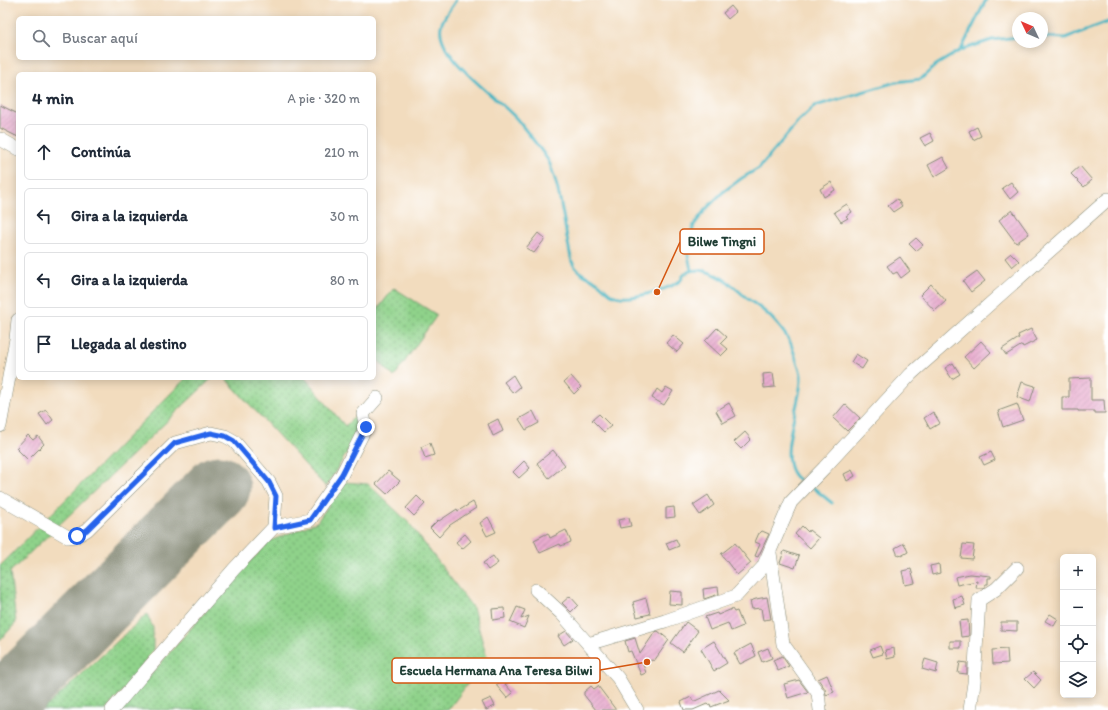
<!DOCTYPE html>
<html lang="es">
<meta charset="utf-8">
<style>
:root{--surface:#fff;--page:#f6f6f7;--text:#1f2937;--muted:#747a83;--line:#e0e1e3}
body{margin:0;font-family:Itim,sans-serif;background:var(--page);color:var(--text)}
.controls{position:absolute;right:12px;bottom:12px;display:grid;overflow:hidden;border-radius:6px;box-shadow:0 2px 10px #0003}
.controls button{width:36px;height:36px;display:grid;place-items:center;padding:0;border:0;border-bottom:1px solid var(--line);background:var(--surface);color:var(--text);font:20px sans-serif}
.compass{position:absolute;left:1012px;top:12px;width:36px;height:36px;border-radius:50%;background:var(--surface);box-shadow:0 2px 10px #0003;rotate:314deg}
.stop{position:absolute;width:12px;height:12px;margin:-9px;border:3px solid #2563eb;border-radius:50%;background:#fff}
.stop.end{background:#2563eb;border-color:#fff;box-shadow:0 1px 4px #0008}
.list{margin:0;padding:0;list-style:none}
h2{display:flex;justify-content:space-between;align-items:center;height:52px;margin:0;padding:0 16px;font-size:17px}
h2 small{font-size:13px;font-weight:400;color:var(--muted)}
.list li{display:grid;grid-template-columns:26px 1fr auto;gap:12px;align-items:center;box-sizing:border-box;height:56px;margin:0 8px 8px;padding:0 8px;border:1px solid var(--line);border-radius:6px}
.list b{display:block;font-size:15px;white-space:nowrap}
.list em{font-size:13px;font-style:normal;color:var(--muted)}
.icon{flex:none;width:22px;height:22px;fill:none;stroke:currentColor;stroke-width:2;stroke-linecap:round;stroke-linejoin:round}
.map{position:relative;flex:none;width:1108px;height:710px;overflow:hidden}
.search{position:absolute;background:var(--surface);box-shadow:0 2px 10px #0003;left:16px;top:16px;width:360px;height:44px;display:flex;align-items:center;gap:10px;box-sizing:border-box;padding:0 14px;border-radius:6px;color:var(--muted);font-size:15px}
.panel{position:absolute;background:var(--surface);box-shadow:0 2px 10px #0003;left:16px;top:72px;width:360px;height:308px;border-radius:6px}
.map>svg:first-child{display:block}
.green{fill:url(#green-dots);stroke:#57885f}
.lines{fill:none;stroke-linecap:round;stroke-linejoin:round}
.stream{stroke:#47b5c2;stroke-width:3}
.runway{stroke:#888c79;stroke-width:65}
.building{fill:url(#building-hatch)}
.minor-casing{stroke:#888c79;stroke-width:14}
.minor{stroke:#fff;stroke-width:13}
.route{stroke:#2563eb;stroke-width:5}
.leader{fill:none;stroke:#d45610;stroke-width:1.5}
.callout-dot{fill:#d45610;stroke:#fff;stroke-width:1.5}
.callout{fill:#fff;stroke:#d45610;stroke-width:1.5}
.callout-label{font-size:13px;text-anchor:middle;font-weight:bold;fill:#1f3d34}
</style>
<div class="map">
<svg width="1108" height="710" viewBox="0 0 1108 710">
<defs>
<pattern id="green-dots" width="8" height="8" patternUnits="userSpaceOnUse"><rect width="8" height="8" fill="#8fd28a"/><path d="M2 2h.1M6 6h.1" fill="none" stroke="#74ac72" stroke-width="1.8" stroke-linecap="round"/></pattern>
<pattern id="building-hatch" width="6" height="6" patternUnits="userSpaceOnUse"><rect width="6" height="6" fill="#e8abce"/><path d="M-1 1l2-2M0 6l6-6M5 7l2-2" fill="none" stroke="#bb8ca8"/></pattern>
</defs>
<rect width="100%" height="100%" fill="#fff"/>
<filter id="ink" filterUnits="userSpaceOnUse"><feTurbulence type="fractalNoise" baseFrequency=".025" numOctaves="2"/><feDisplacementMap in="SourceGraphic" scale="8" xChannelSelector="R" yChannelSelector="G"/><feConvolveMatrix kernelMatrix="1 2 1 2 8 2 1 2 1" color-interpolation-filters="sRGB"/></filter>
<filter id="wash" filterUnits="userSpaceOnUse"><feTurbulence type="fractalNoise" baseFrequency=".012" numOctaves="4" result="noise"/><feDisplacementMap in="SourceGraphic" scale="16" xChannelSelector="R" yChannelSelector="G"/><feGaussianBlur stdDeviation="0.9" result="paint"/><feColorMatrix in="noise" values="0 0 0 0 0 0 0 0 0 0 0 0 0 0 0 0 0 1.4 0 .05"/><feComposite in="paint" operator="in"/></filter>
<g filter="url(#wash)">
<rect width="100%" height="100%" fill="#f2dcbe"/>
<path class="green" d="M394,288L437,315L394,377L374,356V314Z
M186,378H212L10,572L16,623L0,640V566Z
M225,378H305L345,426L356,415L363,426L326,487Z
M344,482L368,484L409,523L473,608L487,658L448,710H120L238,574L270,541L317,522Z
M147,614L153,628V650L131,681L106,710H43Z"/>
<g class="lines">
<path class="stream" d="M456,0C451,8 443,17 441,26C435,56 498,98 516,118C521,124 526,131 531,137C537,145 544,153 549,162C551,166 552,171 554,176C563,204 565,234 572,262C578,275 587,275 597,282C603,286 607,292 613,295C627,302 667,290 680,281C682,279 682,278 683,276C686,271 693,270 699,270C716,272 729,282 741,293C748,300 757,305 765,312C774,319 786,334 791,344C793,350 795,356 797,362C798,366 801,371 801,376C803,404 769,467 804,483
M1042,37L1065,38L1108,22
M961,50L986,0
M691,270L687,250L694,225L705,210L723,192L742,178L759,168L798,122L815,106L896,82L921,79L936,65L961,50L992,40L1018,37
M811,486L832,503"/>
<path class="runway" d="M0,707L218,488"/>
</g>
<g id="blocks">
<path class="building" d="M731,6L736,12L728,19L723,13Z
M0,105L18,114V137L0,128Z
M977,127L981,136L973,140L969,131Z
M930,133L934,141L925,146L920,138Z
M943,157L949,168L934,177L928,165Z
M1080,166L1092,180L1084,187L1071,174Z
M831,182L835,190L824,197L820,189Z
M1011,182L1018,192L1010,199L1002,188Z
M897,199L902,206L893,212L888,206Z
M847,204L852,212L846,216L848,218L841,222L834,212Z
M1012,210L1029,234L1016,243L999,220Z
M538,233L545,239L534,253L526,248Z
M916,238L923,245L916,251L909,244Z
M1011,253L1019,261L1012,267L1005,258Z
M900,257L910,271L901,278L897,272L893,274L887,266Z
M977,271L985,281L971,292L963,281Z
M931,284L946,301L935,311L920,295Z
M717,328L727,337L721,343L728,349L721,356L705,341Z
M1031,329L1037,340L1023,347L1022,345L1006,355L1002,349L1019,338L1018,335Z
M673,335L684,344L677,352L666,343Z
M981,341L991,352L974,368L964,357Z
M856,354L867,361L862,369L851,362Z
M953,363L960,374L952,379L945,368Z
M773,373L775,387L764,388L763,374Z
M513,375L520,387L513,393L504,382Z
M571,376L581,387L574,394L564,382Z
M1091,378V400H1104L1105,413H1095V411H1078V410H1062V397H1069V379Z
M1022,382L1035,386L1030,402L1017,397Z
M666,387L673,391L664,405L652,398L657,389L662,393Z
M729,403L736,416L723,423L716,411Z
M845,404L860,418L847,431L833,418Z
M1017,404L1023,420L1003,427L998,411Z
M46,410L53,420L47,425L39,414Z
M533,411L539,423L526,430L519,419Z
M933,412L940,423L930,429L924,418Z
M599,414L611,426L604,432L592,420Z
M498,419L503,431L493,436L488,424Z
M745,432L751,439L741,449L734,442Z
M28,435L33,440L38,436L44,444L28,460L16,448Z
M430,443L434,455L425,458L421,447Z
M553,450L565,465L549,478L537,463Z
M991,452L995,460L984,465L980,457Z
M524,461L530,468L519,478L513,472Z
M852,470L855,476L847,481L844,474Z
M388,471L400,481L387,494L376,484Z
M708,495L714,505L700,515L693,505Z
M417,496L425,504L414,516L406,508Z
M473,502L476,508L450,525L439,537L430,528L438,520L439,521L457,509L458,511Z
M674,507L675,517L666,518V508Z
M488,517L496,532L487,536L480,523Z
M629,518L631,526L620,528L618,520Z
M802,526L808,532L809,530L819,538L810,548L795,534Z
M566,530L571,542L561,546L560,544L540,553L534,540L548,533L550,538Z
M762,531L769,534L758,557L755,556L760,544L755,542L759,533H760Z
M465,534L471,541L462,549L456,542Z
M676,539L679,546L669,550L666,543Z
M735,543L751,563L737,575L721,554Z
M904,543L908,552L901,556L900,555L898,556L895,548Z
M963,544L974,545L972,559L961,558Z
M784,551L799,556L795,568L780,563Z
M493,556L498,563L488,570L483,563Z
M939,564L940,573L932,575L930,566Z
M911,569L915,583L905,585L902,571Z
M970,574L991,576V578H988V584H985V587L982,588H976L977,581L957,585L955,577Z
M718,587L719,594L704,599L703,589Z
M670,591L682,592V605L669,604Z
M570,596L578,605L571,612L562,603Z
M962,596L965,605L955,608L953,599Z
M767,597L771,619L763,620L761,608L752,609L750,601L756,599Z
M646,598L650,614L637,617L633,602Z
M517,607L525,610L521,619L529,616L524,628L510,622Z
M504,608L505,618L493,620L492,609Z
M732,609L734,612L737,611L743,626L731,631L728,623L710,630L705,617L717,613L718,615Z
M1050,614L1058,619L1054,626L1045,621Z
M968,620L969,636L961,637L959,621Z
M686,622L698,631L683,652L671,643Z
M1001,622H1017V631L1001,630Z
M566,631L573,639L564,645L558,636Z
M658,631L669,640L654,661L652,660L643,664L646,673L641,675L631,651L628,652L625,641L635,638L640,654L655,632Z
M714,641L727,663L714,671L701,649Z
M950,641H961V648H950Z
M751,644L756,656L740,664L734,653Z
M880,646L883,654L873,657L870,650Z
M768,648L772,658L762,662L758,652Z
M894,648L895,657L887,659L885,650Z
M1007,649L1008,663L993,664L992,650Z
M782,656L789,666L778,671L773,660Z
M925,659L938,663L936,673L922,669Z
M554,661L562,674L548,684L539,670Z
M960,662L967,663V674L958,673Z
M503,672L510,680L505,684L513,693L507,698L496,685L499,683L495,679Z
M1033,672L1041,680L1034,688L1025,679Z
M827,675L834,692L826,695L825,689L818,679Z
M799,680L808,692L788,698L784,684Z
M591,686L594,689L598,686L616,710H596L584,695V692Z
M719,690L729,700L711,707L710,704L708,705L707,704L693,710H684L681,702L691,697L693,701H695Z
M491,698L495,706L486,710L482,702Z"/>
</g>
</g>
<g filter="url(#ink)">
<use href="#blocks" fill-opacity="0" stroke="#888c79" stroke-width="1"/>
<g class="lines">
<defs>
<path id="minor" d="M0,139L18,149
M0,426L16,339L18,320
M0,498L68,537L77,536L87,530L175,443L211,433L225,436L234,441L269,482L276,496L274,527
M770,553L783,644L818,693L820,710
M536,590L561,613L618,678L637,710
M588,644L665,621L736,596L763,567L791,502L824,468L911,374L1108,199
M112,710L234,569L274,527L310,520L342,474L366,427L363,414L377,398
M970,710L974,683L979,600L996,589L1017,568"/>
</defs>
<use href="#minor" class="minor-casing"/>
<use href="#minor" class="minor"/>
</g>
</g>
<g class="lines" filter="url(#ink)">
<path class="route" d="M77,536L87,530L175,443L211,433L225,436L234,441L269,482L276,496L274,528L310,520L342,474L366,427"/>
</g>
<path class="leader" d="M657 292L680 242M647 662L600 670"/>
<g class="callout-dot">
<circle cx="657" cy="292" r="4"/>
<circle cx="647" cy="662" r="4"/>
</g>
<g class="callout">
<rect x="680" y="229" width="84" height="25" rx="4"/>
<rect x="392" y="658" width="208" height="25" rx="4"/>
</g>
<g class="callout-label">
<text x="722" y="246">Bilwe Tingni</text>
<text x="496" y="675">Escuela Hermana Ana Teresa Bilwi</text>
</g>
</svg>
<div class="controls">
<button>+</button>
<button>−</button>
<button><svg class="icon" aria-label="locate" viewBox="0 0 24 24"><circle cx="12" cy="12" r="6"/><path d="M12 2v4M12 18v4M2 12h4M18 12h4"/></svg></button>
<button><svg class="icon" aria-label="layers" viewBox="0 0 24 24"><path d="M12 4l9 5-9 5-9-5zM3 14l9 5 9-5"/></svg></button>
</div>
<svg class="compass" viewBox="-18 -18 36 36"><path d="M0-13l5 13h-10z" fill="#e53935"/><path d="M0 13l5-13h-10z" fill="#747a83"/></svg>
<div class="stop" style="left:77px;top:536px"></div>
<div class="stop end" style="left:366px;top:427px"></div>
<div class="search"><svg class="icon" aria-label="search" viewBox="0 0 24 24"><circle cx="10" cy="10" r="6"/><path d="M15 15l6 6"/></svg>Buscar aquí</div>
<section class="panel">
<h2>4 min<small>A pie · 320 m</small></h2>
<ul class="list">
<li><svg class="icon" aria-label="ahead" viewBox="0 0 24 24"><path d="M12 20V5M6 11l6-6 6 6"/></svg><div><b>Continúa</b></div><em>210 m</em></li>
<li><svg class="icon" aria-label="left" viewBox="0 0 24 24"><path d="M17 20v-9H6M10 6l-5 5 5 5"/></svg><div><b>Gira a la izquierda</b></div><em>30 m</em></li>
<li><svg class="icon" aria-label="left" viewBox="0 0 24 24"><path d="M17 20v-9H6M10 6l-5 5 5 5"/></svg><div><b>Gira a la izquierda</b></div><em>80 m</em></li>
<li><svg class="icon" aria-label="arrive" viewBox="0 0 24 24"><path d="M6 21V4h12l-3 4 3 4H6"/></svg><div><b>Llegada al destino</b></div></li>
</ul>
</section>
</div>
